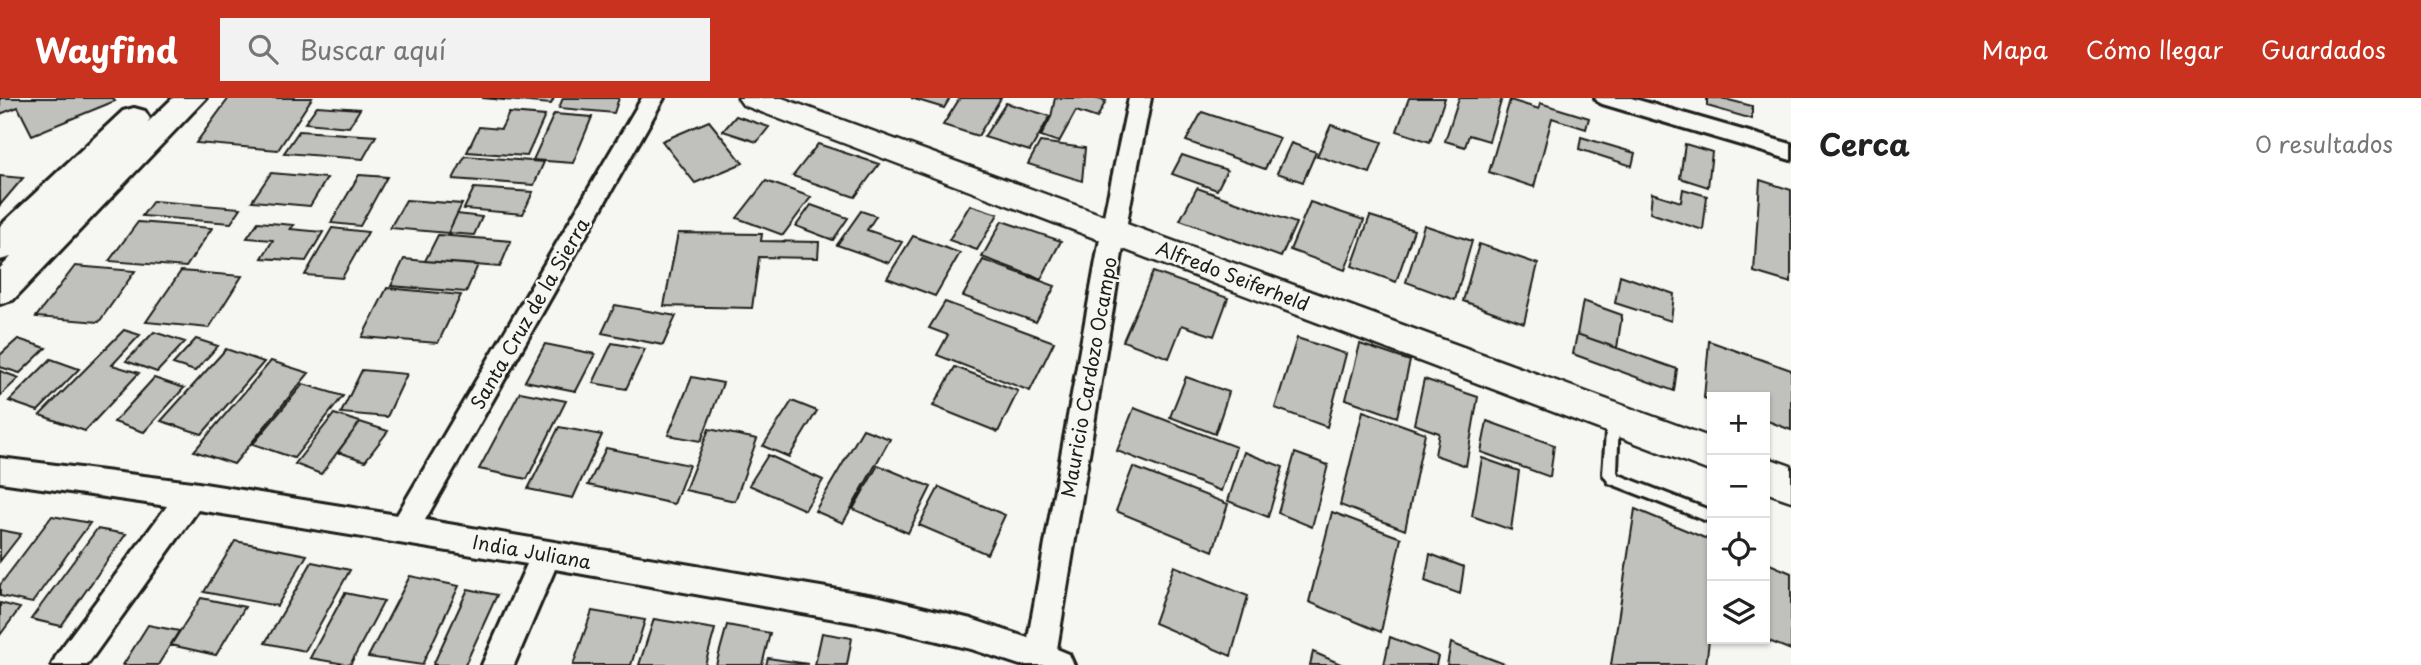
<!DOCTYPE html>
<html lang="es">
<meta charset="utf-8">
<style>
:root{--surface:#fff;--page:#f2f2f2;--text:#222;--muted:#767676;--line:#e0e0e0;--accent:#c8321e}
body{margin:0;font-family:"Playpen Sans",sans-serif;background:var(--page);color:var(--text)}
.controls{position:absolute;right:21px;bottom:21px;display:grid;overflow:hidden;border-radius:0px;box-shadow:0 2px 5px #0004}
.controls button{width:63px;height:63px;display:grid;place-items:center;padding:0;border:0;border-bottom:2px solid var(--line);background:var(--surface);color:var(--text);font:35px sans-serif}
.list{margin:0;padding:0;list-style:none}
h2{display:flex;justify-content:space-between;align-items:center;height:91px;margin:0;padding:0 28px;font-size:30px}
h2 small{font-size:23px;font-weight:400;color:var(--muted)}
.icon{flex:none;width:38px;height:38px;fill:none;stroke:currentColor;stroke-width:2;stroke-linecap:round;stroke-linejoin:round}
.map{position:relative;flex:none;width:1791px;height:567px;overflow:hidden}
header{display:flex;align-items:center;gap:42px;box-sizing:border-box;height:98px;padding:0 35px;background:var(--accent);color:#fff}
header strong{font-size:33px}
nav{display:flex;gap:38px;margin-inline-start:auto;font-size:24px}
.search{width:490px;height:63px;background:var(--page);display:flex;align-items:center;gap:18px;box-sizing:border-box;padding:0 24px;border-radius:0px;color:var(--muted);font-size:26px}
main{display:flex}
aside{flex:1;background:var(--surface)}
.map>svg:first-child{display:block}
.building{fill:#c0c0bd;stroke:#1c1c1c;stroke-width:2}
.lines{fill:none;stroke-linecap:round;stroke-linejoin:round}
.lane-casing{stroke:#1c1c1c;stroke-width:6}
.street-casing{stroke:#1c1c1c;stroke-width:6}
.secondary-casing{stroke:#1c1c1c;stroke-width:5}
.primary-casing{stroke:#1c1c1c;stroke-width:6}
.lane{fill:#f6f6f2;fill-rule:evenodd}
.street{fill:#f6f6f2;fill-rule:evenodd}
.secondary{fill:#f6f6f2;fill-rule:evenodd}
.primary{fill:#f6f6f2;fill-rule:evenodd}
.labels{text-anchor:middle;dominant-baseline:central;stroke-width:5;stroke-linejoin:round;paint-order:stroke}
.street-label{font-size:19px;fill:#1c1c1c;stroke:#f6f6f2}
</style>
<header>
<strong>Wayfind</strong>
<div class="search"><svg class="icon" aria-label="search" viewBox="0 0 24 24"><circle cx="10" cy="10" r="6"/><path d="M15 15l6 6"/></svg>Buscar aquí</div>
<nav><a>Mapa</a><a>Cómo llegar</a><a>Guardados</a></nav>
</header>
<main>
<div class="map">
<svg width="1791" height="567" viewBox="0 0 1791 567">
<rect width="100%" height="100%" fill="#f6f6f2"/>
<filter id="ink" filterUnits="userSpaceOnUse"><feTurbulence type="fractalNoise" baseFrequency=".0143" numOctaves="2"/><feDisplacementMap in="SourceGraphic" scale="14" xChannelSelector="R" yChannelSelector="G"/><feConvolveMatrix kernelMatrix="1 2 1 2 8 2 1 2 1" color-interpolation-filters="sRGB"/></filter>
<g filter="url(#ink)">
<path class="building" d="M0,0H113L115,3L32,37L18,9L0,16Z
M229,0H312L278,52L196,45Z
M482,0H554L551,6Z
M563,0H619L614,15L559,10Z
M911,0H950L944,10Z
M960,0H1001L978,38L943,27Z
M1055,0H1094L1106,3L1097,20L1076,13L1059,44L1041,38L1051,19Z
M1409,0H1445L1430,44L1397,33Z
M1459,0H1502L1489,43L1469,37L1465,49L1445,43Z
M1707,0H1721L1752,8V21L1707,8Z
M1510,2L1539,11L1540,5L1589,20L1586,31L1552,20L1534,89L1489,74Z
M1006,5L1050,18L1030,53L984,39Z
M317,8L360,11L349,29L305,25Z
M1202,14L1280,40L1265,71L1186,43Z
M509,15L545,18L527,58L467,54L479,29L501,31Z
M554,16L592,19L573,65L533,62Z
M736,18L769,29L757,44L723,33Z
M709,23L743,65L695,85L662,43Z
M1331,27L1382,44L1370,75L1317,58Z
M299,33L376,38L363,61L284,55Z
M1581,39L1635,55L1632,68L1579,51Z
M1040,44L1085,50L1082,83L1028,66Z
M1291,45L1316,54L1303,84L1277,75Z
M818,46L879,66L855,99L793,78Z
M1685,46L1712,54L1708,89L1680,80Z
M1182,57L1227,72L1217,92L1172,76Z
M465,58L544,64L534,87L453,81Z
M271,75L327,80L310,108L252,103Z
M359,77L387,79L360,128L331,125Z
M0,78L23,80L0,107Z
M1760,82L1791,92V185L1754,174Z
M766,83L811,99L783,137L737,120Z
M474,90L533,94L523,116L464,111Z
M1197,90L1296,125L1281,159L1180,122Z
M1683,91L1707,98L1703,132L1650,115L1652,95L1681,104Z
M406,102L462,106L448,135L390,130Z
M153,103L241,110L231,125L142,118Z
M1310,104L1364,122L1345,172L1290,152Z
M811,107L848,120L833,142L796,128Z
M970,107L998,116L977,152L949,142Z
M861,113L876,118L867,132L902,144L889,165L837,147Z
M457,116L482,119L474,137L448,135Z
M1370,118L1414,132L1396,184L1352,168Z
M1002,123L1061,143L1041,181L982,159Z
M138,124L212,130L186,169L109,163Z
M258,124L294,127L290,131L323,134L306,163L262,160L273,142L247,140Z
M1424,127L1472,143L1455,202L1406,184Z
M332,130L368,134L342,180L305,177Z
M678,135L762,136L761,143L819,144L818,160L759,159L752,210L664,208Z
M438,137L511,143L500,169L425,163Z
M913,138L960,155L935,198L887,180Z
M1479,146L1538,166L1524,225L1463,203Z
M404,161L425,163L478,167L466,194L391,188Z
M983,162L1055,188L1036,224L963,198Z
M75,168L135,173L99,224L36,219Z
M181,173L242,178L209,230L146,224Z
M1153,174L1228,200L1214,238L1182,227L1169,260L1123,243Z
M1620,177L1674,196L1671,223L1615,205Z
M387,190L461,197L438,245L362,239Z
M1583,203L1622,217L1617,250L1577,236Z
M945,204L1054,244L1030,293L937,257L948,237L929,230Z
M615,207L676,218L663,247L602,235Z
M124,232L140,237L112,267L139,275L85,333L40,317Z
M154,234L185,244L157,274L126,263Z
M1577,236L1677,271L1674,293L1573,256Z
M1297,240L1346,256L1327,329L1275,310Z
M18,241L46,250L20,275L0,269V257Z
M196,241L218,248L195,273L173,266Z
M1709,243L1791,272V332L1765,322V299H1712V303L1704,300Z
M612,245L645,251L626,291L593,285Z
M545,246L595,256L576,293L525,283Z
M1360,246L1410,263L1397,319L1346,301Z
M226,251L264,264L202,336L161,323Z
M51,261L79,271L38,313L9,303Z
M271,263L309,275L234,366L194,353Z
M955,269L1018,293L998,334L933,308Z
M362,272L407,276L387,319L341,315Z
M0,273L19,280L0,298Z
M692,279L723,285L701,343L668,337Z
M1186,279L1229,294L1215,336L1170,319Z
M154,280L184,290L144,334L114,324Z
M1424,281L1478,299L1466,368L1435,357L1439,335L1414,326Z
M303,286L343,298L294,360L253,346Z
M520,294L566,303L527,381L479,371Z
M792,303L817,313L789,359L763,348Z
M1134,310L1236,349L1221,393L1117,353Z
M1363,313L1425,335L1405,432L1340,407Z
M334,316L360,324L321,376L295,366Z
M1487,323L1554,347L1550,379L1481,354Z
M360,324L388,333L365,363L338,354Z
M559,329L602,337L573,400L528,391Z
M709,331L757,341L735,403L685,392Z
M863,331L890,341L843,425L815,413Z
M606,350L689,367L674,406L588,387Z
M1244,354L1283,369L1268,419L1228,403Z
M1295,355L1328,367L1312,429L1278,415Z
M768,357L823,382L805,412L749,387Z
M1482,360L1519,373L1511,432L1472,418Z
M878,367L931,389L908,435L853,411Z
M1133,369L1228,406L1213,453L1116,413Z
M939,389L1005,417L987,456L919,427Z
M1635,411L1712,443V518L1706,567H1611Z
M1332,414L1401,440L1381,534L1309,504Z
M52,418L90,425L32,505L0,498V487Z
M97,431L126,436L61,528L31,521Z
M0,432L21,436L0,463Z
M235,443L307,457L277,508L204,494Z
M1430,456L1464,469L1460,496L1425,483Z
M312,464L350,472L305,553L265,545Z
M1765,464L1791,475V552L1764,541Z
M1174,468L1248,498L1231,558L1154,525Z
M410,478L459,488L422,567L368,559Z
M468,491L497,497L465,567H433Z
M345,495L384,503L350,567L310,560Z
M201,500L245,509L216,557L171,547Z
M0,505L20,510L0,537Z
M592,513L645,522L631,567H573Z
M654,521L715,531L705,567H639Z
M148,527L179,533L158,567H123Z
M727,527L770,535L762,567H716Z
M822,535L852,540L847,567H815Z
M1390,539L1438,558L1436,567H1384Z
M1451,545L1486,559L1507,567H1447Z
M1313,554L1343,567H1310Z
M768,560L808,566L766,567Z"/>
<g class="lines">
<defs>
<path id="lane" d="M1613,315L1617,316L1619,320L1617,374L1619,377L1712,413V425L1609,385L1603,376L1607,320L1609,316Z"/>
<path id="street" d="M642,0H664L425,422L880,499L971,521L1028,540L1105,113L1129,0H1151L1129,113L1057,551L1069,556L1074,567H1020L971,551L880,529L555,471L514,567H482L527,466L198,412L87,567H52L57,556L167,408L0,384V360L192,384L397,417Z
M1595,0H1631L1791,46V62L1599,5Z"/>
<path id="secondary" d="M738,0H782L1712,340V374L743,7Z
M1765,359L1791,368V403L1765,394Z"/>
<path id="primary" d="M173,0H206L13,202L0,206V170L11,159L0,162V128L123,13L134,10L145,13L150,21L147,25Z"/>
</defs>
<use href="#lane" class="lane-casing"/>
<use href="#street" class="street-casing"/>
<use href="#secondary" class="secondary-casing"/>
<use href="#primary" class="primary-casing"/>
<use href="#lane" class="lane"/>
<use href="#street" class="street"/>
<use href="#secondary" class="secondary"/>
<use href="#primary" class="primary"/>
</g>
</g>
<g class="labels">
<g class="street-label">
<text transform="translate(1233 177) rotate(21)">Alfredo Seiferheld</text>
<text transform="translate(529 215) rotate(-60)">Santa Cruz de la Sierra</text>
<text transform="translate(1088 279) rotate(-80)">Mauricio Cardozo Ocampo</text>
<text transform="translate(532 453) rotate(10)">India Juliana</text>
</g>
</g>
</svg>
<div class="controls">
<button>+</button>
<button>−</button>
<button><svg class="icon" aria-label="locate" viewBox="0 0 24 24"><circle cx="12" cy="12" r="6"/><path d="M12 2v4M12 18v4M2 12h4M18 12h4"/></svg></button>
<button><svg class="icon" aria-label="layers" viewBox="0 0 24 24"><path d="M12 4l9 5-9 5-9-5zM3 14l9 5 9-5"/></svg></button>
</div>
</div>
<aside>
<h2>Cerca<small>0 resultados</small></h2>
<ul class="list">
</ul>
</aside>
</main>
